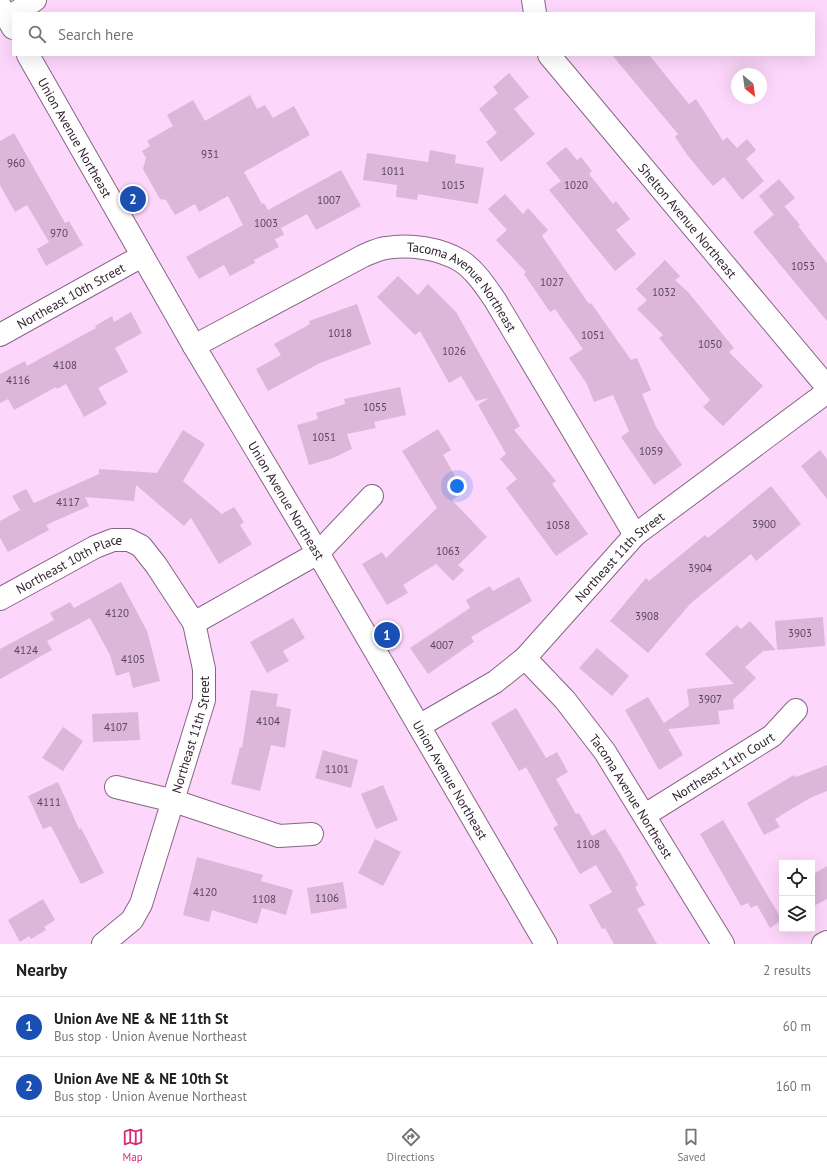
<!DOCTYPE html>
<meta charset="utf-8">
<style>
:root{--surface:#fff;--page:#f2f2f2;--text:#202124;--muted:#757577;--line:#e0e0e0;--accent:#db2777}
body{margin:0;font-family:"PT Sans",sans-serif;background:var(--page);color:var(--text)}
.controls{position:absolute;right:12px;bottom:12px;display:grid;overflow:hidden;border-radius:0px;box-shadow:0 4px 16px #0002}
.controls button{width:36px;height:36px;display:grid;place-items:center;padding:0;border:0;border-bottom:1px solid var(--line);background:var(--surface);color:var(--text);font:20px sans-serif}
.compass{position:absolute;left:731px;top:68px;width:36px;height:36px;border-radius:50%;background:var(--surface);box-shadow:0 4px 16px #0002;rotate:151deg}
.you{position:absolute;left:457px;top:486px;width:14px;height:14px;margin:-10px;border:3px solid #fff;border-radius:50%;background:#1a73e8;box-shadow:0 0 0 6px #1a73e833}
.badge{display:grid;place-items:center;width:26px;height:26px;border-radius:50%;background:var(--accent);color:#fff;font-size:13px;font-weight:700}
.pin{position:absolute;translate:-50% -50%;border:2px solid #fff;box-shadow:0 1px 4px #0006}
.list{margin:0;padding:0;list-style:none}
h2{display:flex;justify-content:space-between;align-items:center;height:52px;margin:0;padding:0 16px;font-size:17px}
h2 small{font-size:13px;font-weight:400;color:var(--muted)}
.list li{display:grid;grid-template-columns:26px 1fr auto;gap:12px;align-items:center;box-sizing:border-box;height:60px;padding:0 16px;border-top:1px solid var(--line)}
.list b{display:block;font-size:15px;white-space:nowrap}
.list p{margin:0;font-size:13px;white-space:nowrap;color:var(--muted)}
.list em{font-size:13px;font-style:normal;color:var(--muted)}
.icon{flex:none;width:22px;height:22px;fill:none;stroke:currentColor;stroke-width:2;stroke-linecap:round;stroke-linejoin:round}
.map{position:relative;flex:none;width:827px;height:944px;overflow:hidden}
.search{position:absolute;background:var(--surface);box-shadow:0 4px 16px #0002;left:12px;right:12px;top:12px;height:44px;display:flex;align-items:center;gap:10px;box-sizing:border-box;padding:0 14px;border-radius:0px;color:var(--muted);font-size:15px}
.sheet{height:172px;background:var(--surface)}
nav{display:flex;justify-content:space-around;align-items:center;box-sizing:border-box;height:56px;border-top:1px solid var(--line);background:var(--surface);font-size:11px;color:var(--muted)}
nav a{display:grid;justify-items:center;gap:2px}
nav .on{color:var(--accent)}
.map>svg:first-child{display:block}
.building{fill:#dcb7da}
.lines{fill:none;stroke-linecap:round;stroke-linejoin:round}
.minor-casing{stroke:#876586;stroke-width:24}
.minor{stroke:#fff;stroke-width:22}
.labels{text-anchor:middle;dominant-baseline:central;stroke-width:3;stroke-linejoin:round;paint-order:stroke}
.number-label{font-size:11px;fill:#594558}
.street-label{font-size:13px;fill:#2d1f2c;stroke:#fdd7fb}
</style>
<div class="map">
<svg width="827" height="944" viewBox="0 0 827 944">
<rect width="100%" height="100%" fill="#fdd7fb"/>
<path class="building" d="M612,55H649L689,104L696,99L723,141L727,137L737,148L747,139L756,150L746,159L764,181L742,200L724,177L713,186L688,156L675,137L678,134Z
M509,73L529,97L514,109L535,134L501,162L486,142L497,133L479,109L498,93L493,87Z
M250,95L257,109L265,105L273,118L294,106L310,135L244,172L262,204L264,203L268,210L341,170L361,206L316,230L307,214L281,228L284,235L275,239L279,247L254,260L255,263L230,276L224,265L199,279L186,257L243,225L228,196L199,212L195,204L175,215L166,200L160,199L143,169L146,158L142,151L150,146L147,141L173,126L167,115L193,100L205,121Z
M14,133L65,223L69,221L83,245L46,266L37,249L49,242L27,205L15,212L0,185V141Z
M566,147L577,160L581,157L592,171L589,174L613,204L616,201L630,219L616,230L636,254L615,271L549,190L561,181L546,163Z
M430,150L456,155L455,163L484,168L478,204L418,194L417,200L396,197L397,185L363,180L367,153L428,162Z
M779,179L795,198L774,215L759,196Z
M505,194L523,214L528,208L548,230L542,236L589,304L591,303L631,360L637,358L651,390L642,394L656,427L682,465L654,485L621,437L629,431L613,395L594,402L587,384L569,358L583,349L555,309L550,312L524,274L526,272L496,240L507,230L488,209Z
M784,206L800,225L798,226L827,263V321L753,232Z
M665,260L680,276L675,280L688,292L734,348L729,352L763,386L723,426L703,407L710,400L659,338L663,335L637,309L647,300L636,289Z
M398,276L418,295L428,284L456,312L520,426L514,430L556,481L552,484L588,534L556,556L506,488L517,479L500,459L506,454L478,405L489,398L476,401L461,376L449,383L420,331L415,335L377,297Z
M357,304L371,344L320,363L268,391L256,369L281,355L274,344L310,324L309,321Z
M131,312L142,333L115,348L128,372L98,388L107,404L84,417L66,384L57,389L56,387L14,410L8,399L0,403V374L25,361L27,366L96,328L95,326L112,316L114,322Z
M400,387L406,415L374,422L376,428L347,434L352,449L333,458L309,465L297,425L318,419L316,413L345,404L344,399Z
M438,429L451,450L443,455L464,492L452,500L487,537L458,565L464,570L453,581L436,564L403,585L408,593L387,605L362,564L382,552L386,558L437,508L402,451Z
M183,430L205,444L183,481L222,514L234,507L244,522L240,525L252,544L219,564L191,518L184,526L136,485L134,501L85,497L89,506L46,525L49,530L8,552L0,538V521L20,510L12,496L26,489L34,503L99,474V469L157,473Z
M820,450L827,459V499L801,466Z
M771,486L801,524L756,561L751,554L691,603L648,653L610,621L646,578L649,581L705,535L708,538Z
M519,577L532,601L471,637L474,642L428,674L410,648L470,608L466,600L490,586L493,591Z
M121,582L147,631L160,681L133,688L129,672L116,676L110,655L90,618L47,641L52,650L0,679V649L54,620L50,613L70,602L74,608Z
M823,617L825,646L777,650L775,621Z
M293,618L305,638L283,651L289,661L267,673L250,642Z
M750,621L776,650L763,651L745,667L756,678L733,700L734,709L718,711L720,724L668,729L683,755L659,770L625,710L648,697L664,723L689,706L687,689L734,684L705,654L737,625L741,629Z
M597,648L629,676L612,696L579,668Z
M251,690L278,694L276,706L291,709L285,748L271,745L260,791L231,784L240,747L242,748Z
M516,708L546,758L557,752L568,772L556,779L576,814L579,813L592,836L605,829L621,854L638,885L635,887L645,905L637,909L657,944H614L605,928L602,929L589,905L612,892L596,865L580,874L553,828L558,825L526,767L519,771L491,723Z
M138,712L140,740L93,742L92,714Z
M63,727L83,741L63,771L42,758Z
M323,750L358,760L351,788L315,778Z
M827,765V791L810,798L775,819L780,827L764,835L747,803L794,775L796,777Z
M58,782L79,829L81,828L104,873L81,884L51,826L43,829L28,796Z
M383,785L398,820L376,829L361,794Z
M723,820L782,920L770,928L757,905L751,908L748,903L741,906L700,834Z
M375,839L401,852L383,886L358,873Z
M197,857L263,875L261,881L293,890L286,915L262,908L257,924L212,910L209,922L183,915Z
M827,866V899L812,907V875Z
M343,882L347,908L311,914L307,888Z
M43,899L55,920L44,927L46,930L31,939L29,936L20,942L8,920Z"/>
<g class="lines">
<defs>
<g id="minor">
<path d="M533,0L535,13"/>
<path d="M0,6L13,28"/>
<path d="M15,13L35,0"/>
<path id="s1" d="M28,55L194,346L318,553L546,944"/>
<path id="s2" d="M549,55L827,387"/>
<path id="s3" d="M0,335L142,256"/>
<path id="s4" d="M194,346L363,256C370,253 378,249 386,248C410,244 439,248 461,261C475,270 486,287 495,300L635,535"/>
<path id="s5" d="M0,599L95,547L113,540H129L141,546L156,565L194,623"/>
<path id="s6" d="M525,658L565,700L605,752L723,944"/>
<path id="s7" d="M419,726L495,682L525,658L635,535L827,392"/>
<path d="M116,787L174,801L279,836L312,834"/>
<path id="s8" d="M645,815L772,736L796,710"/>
<path id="s9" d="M103,944L132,920L141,904L204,700V669L194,623L318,553L372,496"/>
<path d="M823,944L827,942"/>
</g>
</defs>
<use href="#minor" class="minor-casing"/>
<use href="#minor" class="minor"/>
</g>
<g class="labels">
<g class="number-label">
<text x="210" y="154">931</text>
<text x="16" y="163">960</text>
<text x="393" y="171">1011</text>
<text x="453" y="185">1015</text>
<text x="576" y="185">1020</text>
<text x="329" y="200">1007</text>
<text x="266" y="223">1003</text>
<text x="59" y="233">970</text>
<text x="803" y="266">1053</text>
<text x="552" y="282">1027</text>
<text x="664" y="292">1032</text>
<text x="340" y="333">1018</text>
<text x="593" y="335">1051</text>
<text x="710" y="344">1050</text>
<text x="454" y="351">1026</text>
<text x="65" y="365">4108</text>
<text x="18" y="380">4116</text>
<text x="375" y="407">1055</text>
<text x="324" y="437">1051</text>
<text x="651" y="451">1059</text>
<text x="68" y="502">4117</text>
<text x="764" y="524">3900</text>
<text x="558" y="525">1058</text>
<text x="448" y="551">1063</text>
<text x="700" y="568">3904</text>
<text x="117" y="613">4120</text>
<text x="647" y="616">3908</text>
<text x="800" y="633">3903</text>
<text x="442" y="645">4007</text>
<text x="26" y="650">4124</text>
<text x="133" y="659">4105</text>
<text x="710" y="699">3907</text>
<text x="268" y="721">4104</text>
<text x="116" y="727">4107</text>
<text x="337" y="769">1101</text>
<text x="49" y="802">4111</text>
<text x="588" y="844">1108</text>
<text x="205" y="892">4120</text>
<text x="327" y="898">1106</text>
<text x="264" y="899">1108</text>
</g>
<g class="street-label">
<text stroke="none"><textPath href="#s1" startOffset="95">Union Avenue Northeast</textPath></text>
<text stroke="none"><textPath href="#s2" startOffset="216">Shelton Avenue Northeast</textPath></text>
<text stroke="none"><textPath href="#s4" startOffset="309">Tacoma Avenue Northeast</textPath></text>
<text stroke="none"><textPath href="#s3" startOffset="81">Northeast 10th Street</textPath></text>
<text stroke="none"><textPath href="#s1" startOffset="515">Union Avenue Northeast</textPath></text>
<text stroke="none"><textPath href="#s7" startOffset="265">Northeast 11th Street</textPath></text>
<text stroke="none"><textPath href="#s5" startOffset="78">Northeast 10th Place</textPath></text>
<text stroke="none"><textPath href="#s9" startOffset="233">Northeast 11th Street</textPath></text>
<text stroke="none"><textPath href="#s8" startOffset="92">Northeast 11th Court</textPath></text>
<text stroke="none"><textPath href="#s1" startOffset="839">Union Avenue Northeast</textPath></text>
<text stroke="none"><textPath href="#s6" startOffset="175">Tacoma Avenue Northeast</textPath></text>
</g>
</g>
</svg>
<div class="controls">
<button><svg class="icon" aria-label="locate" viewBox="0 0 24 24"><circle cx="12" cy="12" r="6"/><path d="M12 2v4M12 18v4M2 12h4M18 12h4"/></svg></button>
<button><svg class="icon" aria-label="layers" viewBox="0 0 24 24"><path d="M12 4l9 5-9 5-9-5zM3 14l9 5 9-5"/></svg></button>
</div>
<svg class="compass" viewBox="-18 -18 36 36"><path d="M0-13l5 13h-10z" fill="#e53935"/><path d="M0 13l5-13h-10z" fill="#757577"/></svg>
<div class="you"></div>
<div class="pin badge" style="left:387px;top:635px;background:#1a4fb4">1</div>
<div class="pin badge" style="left:133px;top:199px;background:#1a4fb4">2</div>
<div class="search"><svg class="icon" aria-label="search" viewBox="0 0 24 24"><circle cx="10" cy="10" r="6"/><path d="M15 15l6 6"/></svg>Search here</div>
</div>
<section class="sheet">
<h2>Nearby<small>2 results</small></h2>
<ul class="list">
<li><span class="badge" style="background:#1a4fb4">1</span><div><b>Union Ave NE &amp; NE 11th St</b><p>Bus stop · Union Avenue Northeast</p></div><em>60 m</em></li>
<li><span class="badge" style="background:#1a4fb4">2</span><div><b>Union Ave NE &amp; NE 10th St</b><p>Bus stop · Union Avenue Northeast</p></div><em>160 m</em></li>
</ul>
</section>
<nav>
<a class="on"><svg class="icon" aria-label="map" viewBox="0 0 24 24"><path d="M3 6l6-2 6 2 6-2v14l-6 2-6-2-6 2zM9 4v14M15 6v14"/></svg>Map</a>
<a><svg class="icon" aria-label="directions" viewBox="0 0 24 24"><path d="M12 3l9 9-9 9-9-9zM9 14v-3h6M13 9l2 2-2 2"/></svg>Directions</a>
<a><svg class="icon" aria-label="saved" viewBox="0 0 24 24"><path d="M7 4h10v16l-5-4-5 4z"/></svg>Saved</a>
</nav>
